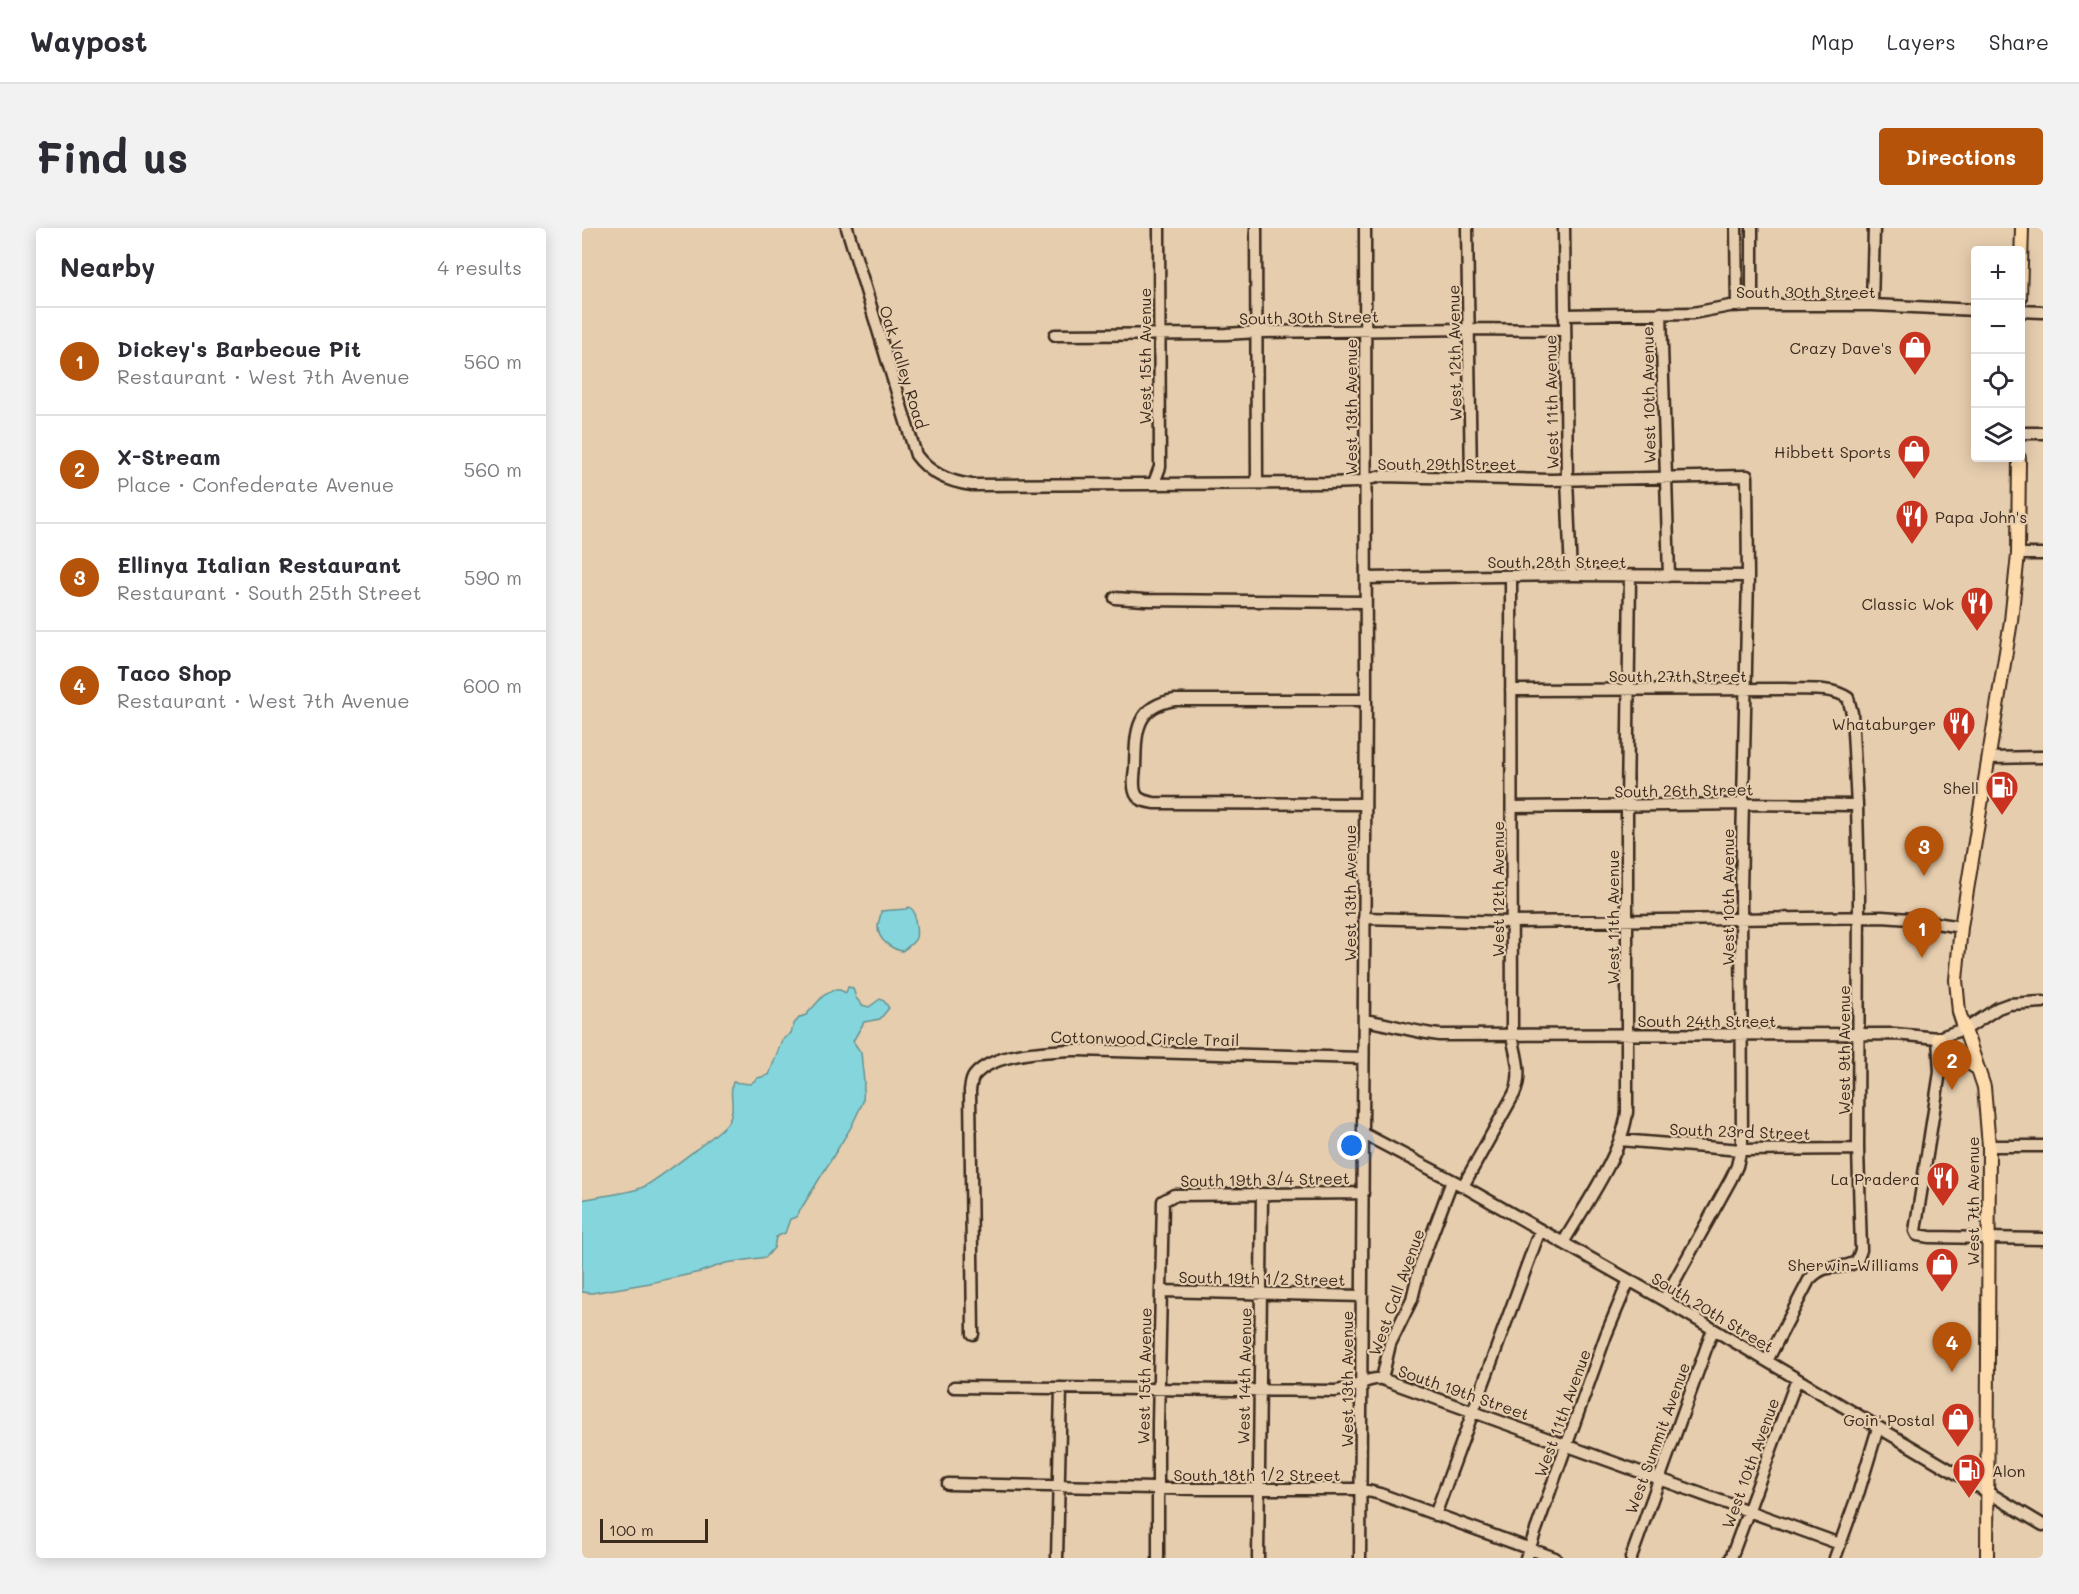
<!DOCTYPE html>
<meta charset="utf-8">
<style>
:root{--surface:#fff;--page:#f2f2f3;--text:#2b2b33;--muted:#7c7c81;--line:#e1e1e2;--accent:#b45309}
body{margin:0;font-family:Mali,sans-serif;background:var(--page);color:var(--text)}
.controls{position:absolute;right:18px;top:18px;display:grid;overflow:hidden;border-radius:6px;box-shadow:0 3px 15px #0003}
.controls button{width:54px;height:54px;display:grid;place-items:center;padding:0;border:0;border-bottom:2px solid var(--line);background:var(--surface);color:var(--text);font:30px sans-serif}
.scale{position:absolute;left:18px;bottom:15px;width:108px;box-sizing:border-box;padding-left:6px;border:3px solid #3b2a1e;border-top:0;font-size:16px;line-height:21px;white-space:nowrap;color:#3b2a1e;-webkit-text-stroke:4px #e6cdae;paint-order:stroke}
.you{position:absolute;left:770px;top:918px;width:21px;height:21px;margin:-15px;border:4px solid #fff;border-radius:50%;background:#1a73e8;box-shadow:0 0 0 9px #1a73e833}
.badge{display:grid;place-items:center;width:39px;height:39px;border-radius:50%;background:var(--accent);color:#fff;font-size:20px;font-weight:700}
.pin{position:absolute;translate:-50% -50px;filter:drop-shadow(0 2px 3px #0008)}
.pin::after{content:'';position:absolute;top:32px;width:21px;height:18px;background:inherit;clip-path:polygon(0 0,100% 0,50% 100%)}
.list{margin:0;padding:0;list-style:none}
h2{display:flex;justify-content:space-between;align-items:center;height:78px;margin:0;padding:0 24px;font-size:26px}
h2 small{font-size:20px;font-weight:400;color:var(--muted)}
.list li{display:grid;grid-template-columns:39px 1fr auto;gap:18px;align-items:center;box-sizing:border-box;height:108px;padding:0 24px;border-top:2px solid var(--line)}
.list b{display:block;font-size:22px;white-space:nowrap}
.list p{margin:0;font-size:20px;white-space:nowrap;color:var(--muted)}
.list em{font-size:20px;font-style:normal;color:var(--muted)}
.icon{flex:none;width:33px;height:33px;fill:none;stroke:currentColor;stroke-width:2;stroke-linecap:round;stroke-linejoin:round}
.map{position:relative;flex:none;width:1461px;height:1330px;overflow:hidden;border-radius:6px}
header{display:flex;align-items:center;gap:36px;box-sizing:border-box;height:84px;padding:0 30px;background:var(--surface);border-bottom:2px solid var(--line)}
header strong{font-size:28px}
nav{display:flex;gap:33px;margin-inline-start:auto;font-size:21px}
.intro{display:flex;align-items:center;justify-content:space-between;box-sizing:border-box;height:144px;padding:0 36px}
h1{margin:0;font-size:42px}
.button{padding:15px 27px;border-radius:6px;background:var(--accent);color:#fff;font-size:21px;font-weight:700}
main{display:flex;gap:36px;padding:0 36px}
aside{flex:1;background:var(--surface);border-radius:6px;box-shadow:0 3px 15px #0003}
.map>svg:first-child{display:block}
.water{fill:#84d6dc;stroke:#679190;stroke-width:1.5}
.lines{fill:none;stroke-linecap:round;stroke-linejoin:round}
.minor-casing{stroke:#3b2a1e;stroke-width:15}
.major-casing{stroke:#3b2a1e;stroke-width:16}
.minor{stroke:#e6cdae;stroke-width:10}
.major{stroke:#fedbac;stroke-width:12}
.labels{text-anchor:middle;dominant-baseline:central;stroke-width:4.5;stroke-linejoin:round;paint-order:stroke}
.street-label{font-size:16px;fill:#3b2a1e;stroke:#e6cdae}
.poi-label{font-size:16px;fill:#3b2a1e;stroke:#e6cdae;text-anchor:end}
</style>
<header>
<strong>Waypost</strong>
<nav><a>Map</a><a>Layers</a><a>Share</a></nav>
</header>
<div class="intro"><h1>Find us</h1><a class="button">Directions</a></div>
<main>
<aside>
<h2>Nearby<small>4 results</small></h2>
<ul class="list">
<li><span class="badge">1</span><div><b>Dickey's Barbecue Pit</b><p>Restaurant · West 7th Avenue</p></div><em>560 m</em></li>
<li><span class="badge">2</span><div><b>X-Stream</b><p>Place · Confederate Avenue</p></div><em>560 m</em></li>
<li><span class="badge">3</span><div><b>Ellinya Italian Restaurant</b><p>Restaurant · South 25th Street</p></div><em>590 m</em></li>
<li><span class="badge">4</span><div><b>Taco Shop</b><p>Restaurant · West 7th Avenue</p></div><em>600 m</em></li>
</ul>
</aside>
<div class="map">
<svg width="1461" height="1330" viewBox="0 0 1461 1330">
<rect width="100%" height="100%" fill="#e6cdae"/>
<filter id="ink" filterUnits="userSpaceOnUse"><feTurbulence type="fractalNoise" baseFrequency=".0167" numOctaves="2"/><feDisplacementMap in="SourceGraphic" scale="12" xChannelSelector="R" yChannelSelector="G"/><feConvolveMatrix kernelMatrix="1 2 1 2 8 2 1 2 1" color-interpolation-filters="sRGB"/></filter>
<g filter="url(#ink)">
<path class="water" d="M327,679C333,683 332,684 333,691C336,709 337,712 320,723C309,721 295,711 296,698C296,693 299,689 299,683L324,681Z
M266,759L271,760L274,770L280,777L287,779L298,771L302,773L307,780L298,791L282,794L271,813L279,825L282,854L281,874L268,901L214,989L208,991L203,1005L194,1009L192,1020L184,1029L144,1035L118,1044L68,1055L10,1065L0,1064V972C18,968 42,966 59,960C68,957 142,902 146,894C155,879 146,867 151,854L168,856L176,850L187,847L200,812L209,805L212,796L218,789L224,787L241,768L251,762H258L264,765Z"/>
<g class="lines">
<defs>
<path id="minor" d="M265,0L334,227C348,246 367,254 390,257L746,255L774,254L800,248L969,252L1165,248L1166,348L1159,664L1160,916L1155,938L1149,951L1082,1072
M674,0L675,255
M885,0L889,249
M982,0L985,251L989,347
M1154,0L1155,78
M1170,77V0
M1290,77L1292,0
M1438,83L1461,84
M1079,85L1087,348
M982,87L1111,85L1148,78L1170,77H1290L1394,82
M473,107L644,106L675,104L886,101L982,102
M1438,205H1461
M572,255L578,239L577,0
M1436,326H1461
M784,350L989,347L1166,348
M533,370L562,372L783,374
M929,462L1203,461C1222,462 1249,458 1266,470L1270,485L1275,577L1277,663L1276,921L1279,1022L1275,1033C1257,1045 1246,1031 1227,1052L1185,1133
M1406,530L1461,529
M782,576L572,575C566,574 559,573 555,568C550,561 552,548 553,540C554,506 552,478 593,472H784
M930,579L1161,576L1275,577
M782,690L929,694L1300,689L1328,691L1379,699
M782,792C808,796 832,804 857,807L1313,806L1356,810L1387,799L1416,780L1427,776L1461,774
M1356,810L1358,844L1333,1003L1335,1007L1348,1009L1461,1011
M782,906L881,958L1082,1072L1461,1297
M1038,912L1159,922L1276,921
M1407,918H1461
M881,958L932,866C941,847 934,828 930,808L929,348
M981,1015C1003,977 1040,926 1045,884V578L1048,348
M579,1063L780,1068
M391,1106L388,862C389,857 389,852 392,848C411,824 467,823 496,822L781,830
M800,1151L808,1116L830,1071L838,1038L870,953
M372,1159L753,1163C770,1162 785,1149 800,1151L1258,1316
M366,1256L625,1261H778L798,1266L973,1330
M853,1287L958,1002
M475,1330L479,1160
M576,1330V1195L581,973L592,967L781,965
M676,1330L680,966
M778,1330L784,472L783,0
M944,1330L1024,1107L1047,1052
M1049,1330L1131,1101
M1149,1330L1215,1151
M1253,1330L1276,1266L1296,1200"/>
<path id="major" d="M1438,71L1440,0
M1356,810L1365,821L1396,841
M1405,1330L1407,918L1402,859L1377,784L1374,752L1379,699L1429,393L1436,326L1437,230"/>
</defs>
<use href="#minor" class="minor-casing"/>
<use href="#major" class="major-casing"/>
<use href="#minor" class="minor"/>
<use href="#major" class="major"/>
</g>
</g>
<defs>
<symbol id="shop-pin" viewBox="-11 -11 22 30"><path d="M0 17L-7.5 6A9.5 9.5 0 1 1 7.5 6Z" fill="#c8321e" stroke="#e6cdae"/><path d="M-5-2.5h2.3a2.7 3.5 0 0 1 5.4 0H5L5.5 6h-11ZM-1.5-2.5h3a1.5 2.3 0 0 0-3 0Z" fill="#fff"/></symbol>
<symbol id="restaurant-pin" viewBox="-11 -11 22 30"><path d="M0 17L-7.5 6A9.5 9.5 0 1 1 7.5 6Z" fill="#c8321e" stroke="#e6cdae"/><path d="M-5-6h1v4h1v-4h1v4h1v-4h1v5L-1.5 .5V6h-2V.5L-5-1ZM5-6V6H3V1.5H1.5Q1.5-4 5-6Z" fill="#fff"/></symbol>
<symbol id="fuel-pin" viewBox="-11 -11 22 30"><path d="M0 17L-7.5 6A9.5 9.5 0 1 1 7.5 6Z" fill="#c8321e" stroke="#e6cdae"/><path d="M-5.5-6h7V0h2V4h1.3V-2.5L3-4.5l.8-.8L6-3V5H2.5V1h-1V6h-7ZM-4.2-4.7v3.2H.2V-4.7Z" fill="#fff"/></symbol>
</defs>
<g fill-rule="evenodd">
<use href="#shop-pin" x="1314" y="100" width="38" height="52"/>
<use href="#shop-pin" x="1313" y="204" width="38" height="52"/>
<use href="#restaurant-pin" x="1311" y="269" width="38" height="52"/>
<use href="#restaurant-pin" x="1376" y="356" width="38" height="52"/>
<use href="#restaurant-pin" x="1358" y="476" width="38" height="52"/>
<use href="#fuel-pin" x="1401" y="540" width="38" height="52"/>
<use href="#restaurant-pin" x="1342" y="931" width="38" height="52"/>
<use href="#shop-pin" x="1341" y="1017" width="38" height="52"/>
<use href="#shop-pin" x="1357" y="1172" width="38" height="52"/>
<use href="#fuel-pin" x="1368" y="1223" width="38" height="52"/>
</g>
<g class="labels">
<g class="street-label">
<text x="1224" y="63">South 30th Street</text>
<text transform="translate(727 89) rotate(-1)">South 30th Street</text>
<text transform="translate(872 125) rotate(-91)">West 12th Avenue</text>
<text transform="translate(562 128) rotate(-90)">West 15th Avenue</text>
<text transform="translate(322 139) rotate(73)">Oak Valley Road</text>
<text transform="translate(1066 167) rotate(-91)">West 10th Avenue</text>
<text transform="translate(969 174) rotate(-91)">West 11th Avenue</text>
<text transform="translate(768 179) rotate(-90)">West 13th Avenue</text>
<text x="865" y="235">South 29th Street</text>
<text x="975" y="333">South 28th Street</text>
<text x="1096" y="447">South 27th Street</text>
<text transform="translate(1102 562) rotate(-1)">South 26th Street</text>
<text transform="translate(915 661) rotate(-90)">West 12th Avenue</text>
<text transform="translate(767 665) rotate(-90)">West 13th Avenue</text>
<text transform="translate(1145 669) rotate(-90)">West 10th Avenue</text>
<text transform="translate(1030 689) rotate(-90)">West 11th Avenue</text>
<text x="1125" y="792">South 24th Street</text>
<text transform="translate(563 810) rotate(1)">Cottonwood Circle Trail</text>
<text transform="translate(1261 822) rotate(-90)">West 9th Avenue</text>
<text transform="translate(1158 903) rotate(2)">South 23rd Street</text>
<text transform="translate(683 951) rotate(-1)">South 19th 3/4 Street</text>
<text transform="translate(1390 973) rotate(-90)">West 7th Avenue</text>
<text transform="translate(680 1050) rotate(1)">South 19th 1/2 Street</text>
<text transform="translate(814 1064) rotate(-70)">West Call Avenue</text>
<text transform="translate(1131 1084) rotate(31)">South 20th Street</text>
<text transform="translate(562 1148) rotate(-89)">West 15th Avenue</text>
<text transform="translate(662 1148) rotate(-89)">West 14th Avenue</text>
<text transform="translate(764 1151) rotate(-90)">West 13th Avenue</text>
<text transform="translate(882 1164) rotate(19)">South 19th Street</text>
<text transform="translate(980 1185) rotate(-70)">West 11th Avenue</text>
<text transform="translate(1075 1210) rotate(-70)">West Summit Avenue</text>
<text transform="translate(1168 1235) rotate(-70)">West 10th Avenue</text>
<text x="675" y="1246">South 18th 1/2 Street</text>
</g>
<g class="poi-label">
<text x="1310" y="119">Crazy Dave's</text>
<text x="1309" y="223">Hibbett Sports</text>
<text x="1353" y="288" text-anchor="start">Papa John's</text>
<text x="1372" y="375">Classic Wok</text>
<text x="1354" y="495">Whataburger</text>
<text x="1397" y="559">Shell</text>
<text x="1338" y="950">La Pradera</text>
<text x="1337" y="1036">Sherwin-Williams</text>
<text x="1353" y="1191">Goin' Postal</text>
<text x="1410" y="1242" text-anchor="start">Alon</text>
</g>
</g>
</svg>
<div class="controls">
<button>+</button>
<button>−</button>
<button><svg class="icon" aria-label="locate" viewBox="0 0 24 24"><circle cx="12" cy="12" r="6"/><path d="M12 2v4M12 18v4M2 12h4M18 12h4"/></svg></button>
<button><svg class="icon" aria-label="layers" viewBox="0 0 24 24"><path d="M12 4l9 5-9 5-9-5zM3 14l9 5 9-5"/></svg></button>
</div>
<div class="scale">100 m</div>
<div class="you"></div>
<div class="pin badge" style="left:1340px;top:730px">1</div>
<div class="pin badge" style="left:1370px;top:862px">2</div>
<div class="pin badge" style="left:1342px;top:648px">3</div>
<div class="pin badge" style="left:1370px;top:1144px">4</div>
</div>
</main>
